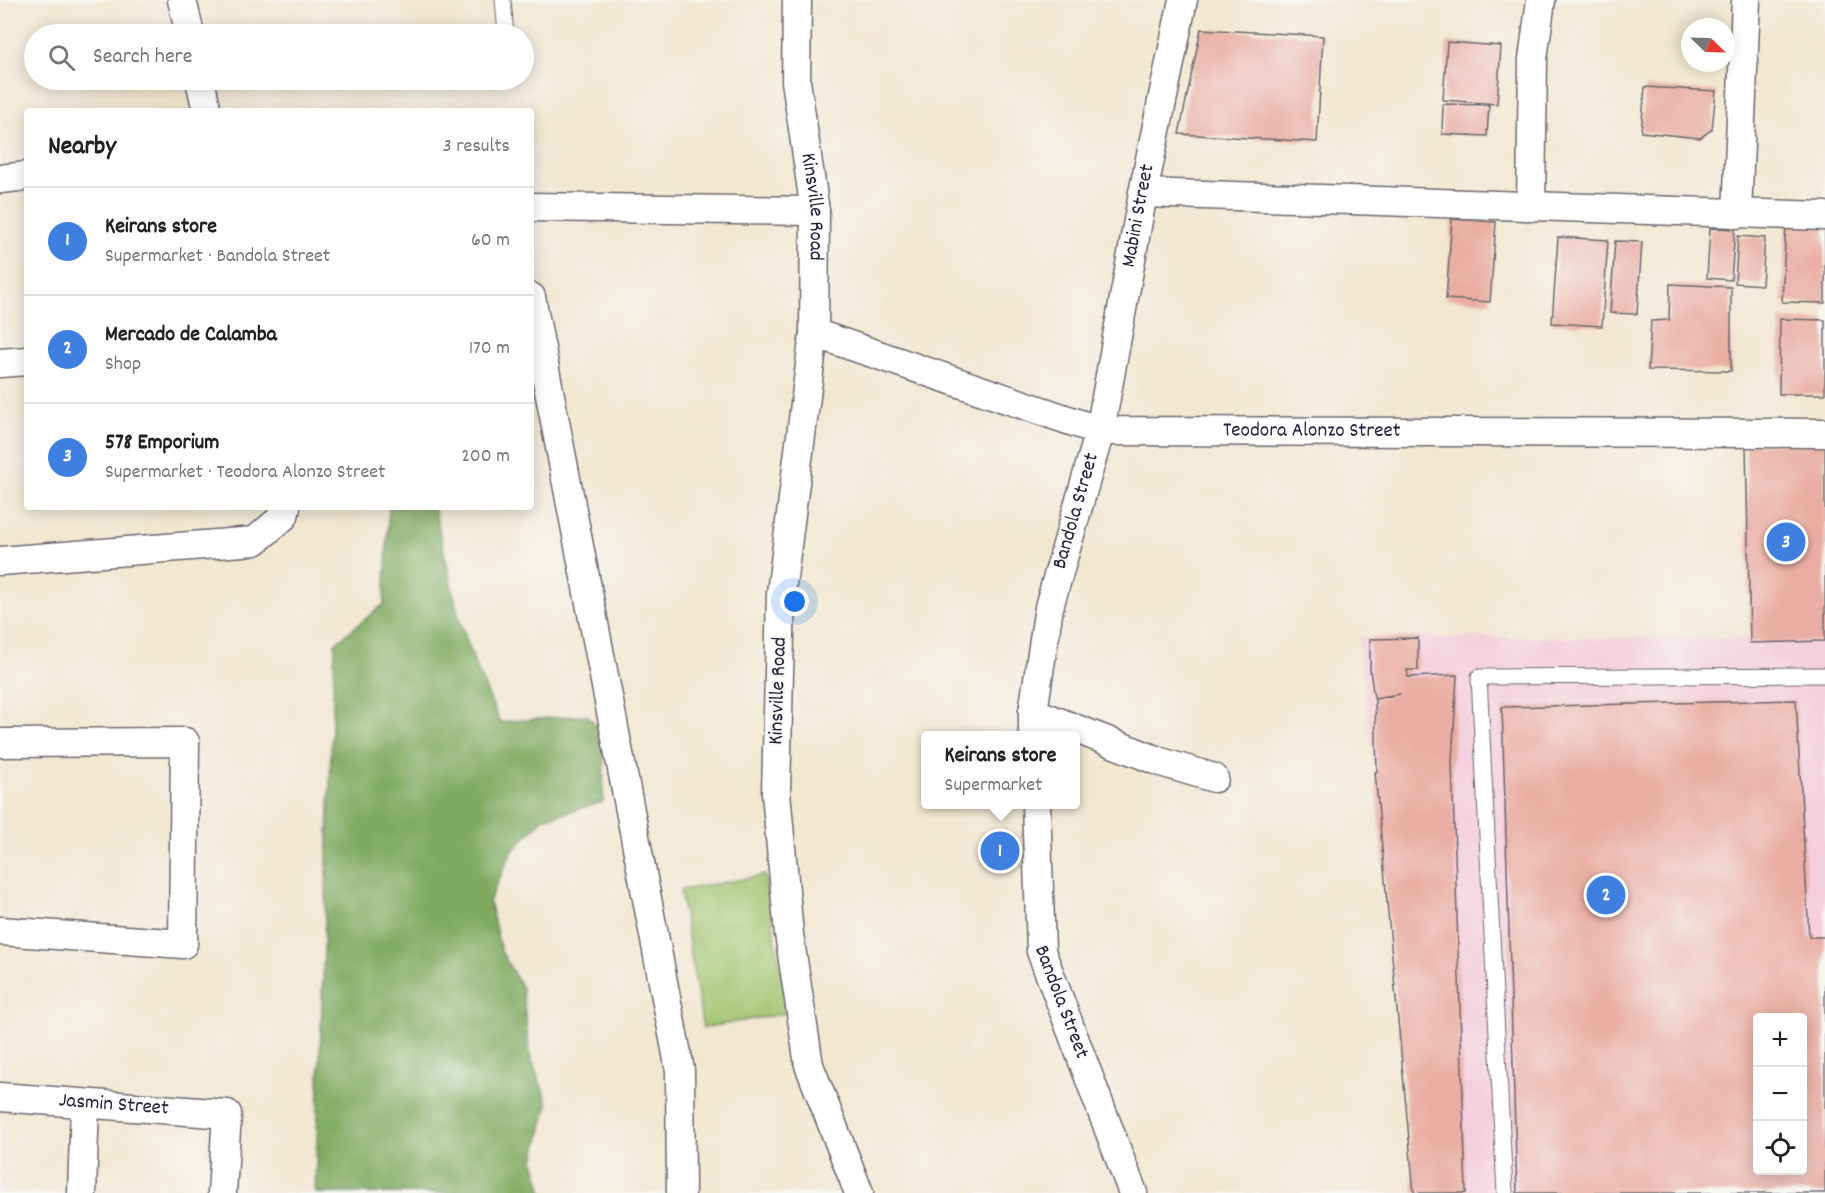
<!DOCTYPE html>
<meta charset="utf-8">
<style>
:root{--surface:#fff;--page:#f2f2f2;--text:#222;--muted:#767676;--line:#e0e0e0;--accent:#1f6fb2}
body{margin:0;font-family:Dekko,sans-serif;background:var(--page);color:var(--text)}
.controls{position:absolute;right:18px;bottom:18px;display:grid;overflow:hidden;border-radius:6px;box-shadow:0 3px 15px #0003}
.controls button{width:54px;height:54px;display:grid;place-items:center;padding:0;border:0;border-bottom:2px solid var(--line);background:var(--surface);color:var(--text);font:30px sans-serif}
.compass{position:absolute;left:1681px;top:18px;width:54px;height:54px;border-radius:50%;background:var(--surface);box-shadow:0 3px 15px #0003;rotate:113deg}
.you{position:absolute;left:795px;top:602px;width:21px;height:21px;margin:-15px;border:4px solid #fff;border-radius:50%;background:#1a73e8;box-shadow:0 0 0 9px #1a73e833}
.badge{display:grid;place-items:center;width:39px;height:39px;border-radius:50%;background:var(--accent);color:#fff;font-size:20px;font-weight:700}
.pin{position:absolute;translate:-50% -50%;border:3px solid #fff;box-shadow:0 2px 6px #0006}
.popup{position:absolute;left:921px;top:731px;width:159px;height:78px;box-sizing:border-box;display:grid;place-content:center;border-radius:6px;background:var(--surface);filter:drop-shadow(0 2px 4px #0005);font-size:20px;white-space:nowrap;color:var(--muted)}
.popup b{font-size:22px;color:var(--text)}
.popup::after{content:'';position:absolute;left:50%;top:100%;margin-left:-12px;border:12px solid transparent;border-top-color:var(--surface)}
.list{margin:0;padding:0;list-style:none}
h2{display:flex;justify-content:space-between;align-items:center;height:78px;margin:0;padding:0 24px;font-size:26px}
h2 small{font-size:20px;font-weight:400;color:var(--muted)}
.list li{display:grid;grid-template-columns:39px 1fr auto;gap:18px;align-items:center;box-sizing:border-box;height:108px;padding:0 24px;border-top:2px solid var(--line)}
.list b{display:block;font-size:22px;white-space:nowrap}
.list p{margin:0;font-size:20px;white-space:nowrap;color:var(--muted)}
.list em{font-size:20px;font-style:normal;color:var(--muted)}
.icon{flex:none;width:33px;height:33px;fill:none;stroke:currentColor;stroke-width:2;stroke-linecap:round;stroke-linejoin:round}
.map{position:relative;flex:none;width:1825px;height:1193px;overflow:hidden}
.search{position:absolute;background:var(--surface);box-shadow:0 3px 15px #0003;left:24px;top:24px;width:510px;height:66px;display:flex;align-items:center;gap:15px;box-sizing:border-box;padding:0 21px;border-radius:33px;color:var(--muted);font-size:22px}
.panel{position:absolute;background:var(--surface);box-shadow:0 3px 15px #0003;left:24px;top:108px;width:510px;height:402px;border-radius:6px}
.map>svg:first-child{display:block}
.built{fill:#f4cfdd;fill-rule:evenodd}
.green{fill:#a1c46e;stroke:#627354;stroke-width:1.5}
.forest{fill:#80aa61;stroke:#51664e;stroke-width:1.5}
.building{fill:#eaada3;fill-rule:evenodd}
.lines{fill:none;stroke-linecap:round;stroke-linejoin:round}
.lane-casing{stroke:#6b676f;stroke-width:17}
.street-casing{stroke:#6b676f;stroke-width:31}
.lane{stroke:#fff;stroke-width:15}
.street{stroke:#fff;stroke-width:28}
.labels{text-anchor:middle;dominant-baseline:central;stroke-width:4.5;stroke-linejoin:round;paint-order:stroke}
.street-label{font-size:21px;fill:#22223b;stroke:#f6f6f2}
</style>
<div class="map">
<svg width="1825" height="1193" viewBox="0 0 1825 1193">
<rect width="100%" height="100%" fill="#f6f6f2"/>
<filter id="ink" filterUnits="userSpaceOnUse"><feTurbulence type="fractalNoise" baseFrequency=".0167" numOctaves="2"/><feDisplacementMap in="SourceGraphic" scale="12" xChannelSelector="R" yChannelSelector="G"/><feConvolveMatrix kernelMatrix="1 2 1 2 8 2 1 2 1" color-interpolation-filters="sRGB"/></filter>
<filter id="wash" filterUnits="userSpaceOnUse"><feTurbulence type="fractalNoise" baseFrequency=".008" numOctaves="4" result="noise"/><feDisplacementMap in="SourceGraphic" scale="24" xChannelSelector="R" yChannelSelector="G"/><feGaussianBlur stdDeviation="1.35" result="paint"/><feColorMatrix in="noise" values="0 0 0 0 0 0 0 0 0 0 0 0 0 0 0 0 0 1.4 0 .05"/><feComposite in="paint" operator="in"/></filter>
<g filter="url(#wash)">
<rect width="100%" height="100%" fill="#f2e7d0"/>
<path class="built" d="M1358,637L1744,638L1825,641V1193H1414L1375,772ZM1758,1018H1802V1170H1758Z"/>
<path class="green" d="M765,875L788,1013L703,1028L680,890Z"/>
<path class="forest" d="M389,507H434L459,618L475,664L500,722L587,715L601,731L604,757L603,802L543,819L512,851L489,901L501,951L522,988L530,1056L548,1104L534,1160L543,1193H315L335,643L384,604Z"/>
<g id="blocks">
<path class="building" d="M1201,29L1323,36L1317,142L1179,134Z
M1447,42L1501,46L1497,104L1443,100Z
M1645,87L1716,91L1712,129L1700,138L1641,132Z
M1443,104L1489,105L1487,136L1442,134Z
M1452,219L1496,222L1490,302L1446,299Z
M1786,222L1825,224V303L1782,302Z
M1710,228L1735,229L1731,280L1707,278Z
M1738,236L1765,238L1762,285L1735,283Z
M1558,237L1608,240L1602,326L1552,323Z
M1615,241L1642,242L1637,314L1610,313Z
M1670,284L1731,287V371L1648,370L1651,321L1669,320Z
M1780,319L1825,320V394H1779Z
M1825,443V641L1750,643L1746,444Z
M1418,638V670H1407L1408,677L1457,675L1452,762L1466,1193H1414L1375,772H1377L1375,699L1400,694L1374,698L1370,670V639Z
M1796,700L1809,937H1825V1193H1517L1502,707ZM1758,1018H1802V1170H1758Z"/>
</g>
</g>
<g filter="url(#ink)">
<use href="#blocks" fill-opacity="0" stroke="#6b676f" stroke-width="1.5"/>
<g class="lines">
<defs>
<path id="lane" d="M503,0L506,34
M1505,1193L1479,677L1825,675"/>
<g id="street">
<path d="M182,0L190,34"/>
<path id="s1" d="M797,0L796,81L815,211L814,333L781,593L776,793L789,934L809,1065L859,1193"/>
<path d="M200,80L207,111"/>
<path d="M0,179L27,176"/>
<path d="M1143,193L1825,216"/>
<path d="M531,207L815,211"/>
<path d="M1531,207L1533,59L1541,0"/>
<path d="M1737,214L1746,0"/>
<path d="M531,297L680,1070L681,1193"/>
<path id="s2" d="M814,333L1100,431L1825,433"/>
<path d="M0,363L27,361"/>
<path d="M0,561L255,541L284,516L286,507"/>
<path d="M1033,712L1161,762L1214,778"/>
<path id="s3" d="M1033,736V712L1049,607L1100,431L1143,193L1183,0"/>
<path d="M0,743L185,742L183,944L0,931"/>
<path id="s4" d="M1036,804L1041,951L1133,1193"/>
<path id="s5" d="M0,1097L227,1114L222,1193"/>
<path d="M82,1193L85,1104"/>
</g>
</defs>
<use href="#lane" class="lane-casing"/>
<use href="#street" class="street-casing"/>
<use href="#lane" class="lane"/>
<use href="#street" class="street"/>
</g>
</g>
<g class="labels">
<g class="street-label">
<text stroke="none"><textPath href="#s1" startOffset="208">Kinsville Road</textPath></text>
<text stroke="none"><textPath href="#s3" startOffset="532">Mabini Street</textPath></text>
<text stroke="none"><textPath href="#s2" startOffset="514">Teodora Alonzo Street</textPath></text>
<text stroke="none"><textPath href="#s3" startOffset="230">Bandola Street</textPath></text>
<text transform="translate(779 691) rotate(-88)">Kinsville Road</text>
<text stroke="none"><textPath href="#s4" startOffset="202">Bandola Street</textPath></text>
<text stroke="none"><textPath href="#s5" startOffset="114">Jasmin Street</textPath></text>
</g>
</g>
</svg>
<div class="controls">
<button>+</button>
<button>−</button>
<button><svg class="icon" aria-label="locate" viewBox="0 0 24 24"><circle cx="12" cy="12" r="6"/><path d="M12 2v4M12 18v4M2 12h4M18 12h4"/></svg></button>
</div>
<svg class="compass" viewBox="-18 -18 36 36"><path d="M0-13l5 13h-10z" fill="#e53935"/><path d="M0 13l5-13h-10z" fill="#767676"/></svg>
<div class="you"></div>
<div class="pin badge" style="left:1000px;top:851px;background:#3f7fe0">1</div>
<div class="popup"><b>Keirans store</b>Supermarket</div>
<div class="pin badge" style="left:1606px;top:895px;background:#3f7fe0">2</div>
<div class="pin badge" style="left:1786px;top:542px;background:#3f7fe0">3</div>
<div class="search"><svg class="icon" aria-label="search" viewBox="0 0 24 24"><circle cx="10" cy="10" r="6"/><path d="M15 15l6 6"/></svg>Search here</div>
<section class="panel">
<h2>Nearby<small>3 results</small></h2>
<ul class="list">
<li><span class="badge" style="background:#3f7fe0">1</span><div><b>Keirans store</b><p>Supermarket · Bandola Street</p></div><em>60 m</em></li>
<li><span class="badge" style="background:#3f7fe0">2</span><div><b>Mercado de Calamba</b><p>Shop</p></div><em>170 m</em></li>
<li><span class="badge" style="background:#3f7fe0">3</span><div><b>578 Emporium</b><p>Supermarket · Teodora Alonzo Street</p></div><em>200 m</em></li>
</ul>
</section>
</div>
